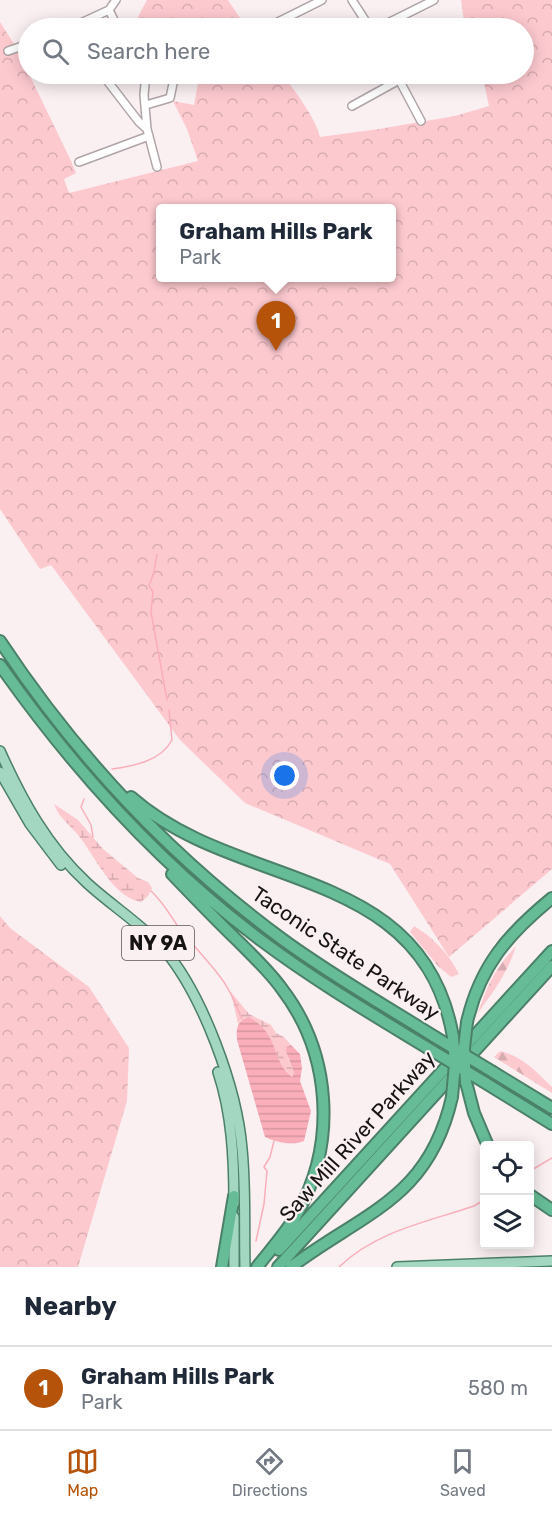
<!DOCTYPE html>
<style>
:root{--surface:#fff;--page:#f2f2f3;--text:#1f2937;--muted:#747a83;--line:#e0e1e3;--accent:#b45309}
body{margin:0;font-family:Rubik,sans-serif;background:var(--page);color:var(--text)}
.controls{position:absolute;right:18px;bottom:18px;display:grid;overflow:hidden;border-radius:6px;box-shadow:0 3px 15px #0003}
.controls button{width:54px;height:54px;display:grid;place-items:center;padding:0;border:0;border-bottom:2px solid var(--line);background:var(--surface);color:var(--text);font:30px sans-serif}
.you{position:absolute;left:285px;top:776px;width:21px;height:21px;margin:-15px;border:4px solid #fff;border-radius:50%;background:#1a73e8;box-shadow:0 0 0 9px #1a73e833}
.badge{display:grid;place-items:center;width:39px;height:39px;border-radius:50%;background:var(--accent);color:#fff;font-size:20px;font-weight:700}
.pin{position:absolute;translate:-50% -50px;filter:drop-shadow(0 2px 3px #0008)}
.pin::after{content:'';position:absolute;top:32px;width:21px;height:18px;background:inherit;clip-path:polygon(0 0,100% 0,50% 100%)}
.popup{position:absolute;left:156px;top:204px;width:240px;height:78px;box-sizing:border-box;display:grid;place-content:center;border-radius:6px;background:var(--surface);filter:drop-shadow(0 2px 4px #0005);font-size:20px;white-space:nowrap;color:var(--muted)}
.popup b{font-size:22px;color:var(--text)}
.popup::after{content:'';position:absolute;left:50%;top:100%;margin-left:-12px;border:12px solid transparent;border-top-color:var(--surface)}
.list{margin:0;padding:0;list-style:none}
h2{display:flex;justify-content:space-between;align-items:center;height:78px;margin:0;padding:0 24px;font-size:26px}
h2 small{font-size:20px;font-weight:400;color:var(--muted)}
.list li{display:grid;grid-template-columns:39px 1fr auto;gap:18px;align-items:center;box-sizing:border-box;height:84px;padding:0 24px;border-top:2px solid var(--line)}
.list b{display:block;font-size:22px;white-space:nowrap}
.list p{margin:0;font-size:20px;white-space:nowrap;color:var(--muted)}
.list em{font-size:20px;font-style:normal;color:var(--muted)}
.icon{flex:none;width:33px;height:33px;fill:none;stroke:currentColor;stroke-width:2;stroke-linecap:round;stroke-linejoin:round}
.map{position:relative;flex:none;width:552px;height:1267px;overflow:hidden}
.search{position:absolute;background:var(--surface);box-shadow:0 3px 15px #0003;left:18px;right:18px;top:18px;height:66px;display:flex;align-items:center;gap:15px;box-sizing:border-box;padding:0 21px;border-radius:33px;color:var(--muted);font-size:22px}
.sheet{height:162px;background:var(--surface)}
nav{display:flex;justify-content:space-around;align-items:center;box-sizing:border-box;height:84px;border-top:2px solid var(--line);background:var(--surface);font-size:16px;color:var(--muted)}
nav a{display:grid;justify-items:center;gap:3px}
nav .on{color:var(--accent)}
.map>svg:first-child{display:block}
.forest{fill:url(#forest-firs)}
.wetland{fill:url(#wetland-marsh)}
.park{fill:url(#park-crowns);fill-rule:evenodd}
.water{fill:url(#water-rules)}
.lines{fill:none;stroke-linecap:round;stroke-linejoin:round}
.stream{stroke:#faaeba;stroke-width:1.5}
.minor-casing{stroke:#afa5a6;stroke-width:10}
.major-casing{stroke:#4b8169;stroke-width:12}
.highway-casing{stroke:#4b8169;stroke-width:14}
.minor{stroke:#fff;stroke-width:7}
.major{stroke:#a4d7c1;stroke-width:9}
.highway{stroke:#67bc98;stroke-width:10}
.highway-bridge-casing{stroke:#4b8169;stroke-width:14;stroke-linecap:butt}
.highway-bridge{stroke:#67bc98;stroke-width:10}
.labels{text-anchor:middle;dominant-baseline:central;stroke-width:4.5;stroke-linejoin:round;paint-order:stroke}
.shield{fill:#faeff1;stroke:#5a5556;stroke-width:1.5}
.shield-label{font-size:20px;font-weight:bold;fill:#161313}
.street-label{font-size:21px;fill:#161313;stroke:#faeff1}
</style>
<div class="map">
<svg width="552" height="1267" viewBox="0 0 552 1267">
<defs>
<pattern id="forest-firs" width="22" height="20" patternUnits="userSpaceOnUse" patternTransform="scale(1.5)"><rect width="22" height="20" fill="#fcc9cf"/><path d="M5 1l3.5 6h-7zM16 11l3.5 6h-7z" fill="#d7acb1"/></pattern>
<pattern id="wetland-marsh" width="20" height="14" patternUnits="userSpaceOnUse" patternTransform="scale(1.5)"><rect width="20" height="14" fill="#fcc9cf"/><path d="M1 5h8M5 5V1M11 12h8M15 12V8" fill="none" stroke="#d7acb1"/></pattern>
<pattern id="park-crowns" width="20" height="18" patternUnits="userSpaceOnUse" patternTransform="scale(1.5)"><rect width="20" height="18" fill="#fcc9cf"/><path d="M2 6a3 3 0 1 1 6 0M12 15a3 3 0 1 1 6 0" fill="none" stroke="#d7acb1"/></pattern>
<pattern id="water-rules" width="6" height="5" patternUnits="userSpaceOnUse" patternTransform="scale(1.5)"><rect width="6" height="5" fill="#faaeba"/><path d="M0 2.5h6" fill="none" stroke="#d6959f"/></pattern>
</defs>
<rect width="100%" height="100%" fill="#faeff1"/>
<path class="forest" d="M414,926C434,938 448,953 459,974L451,977L438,966L410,932Z
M516,946C508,972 494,991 478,1013C488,984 495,969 516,946Z
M500,1051C524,1057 535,1071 552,1087V1093L494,1057Z"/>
<path class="wetland" d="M54,804L78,820L103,849L138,878L148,882L152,888L148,896L141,902C114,897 97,861 82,840C73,827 59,819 54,804Z
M231,992L249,1014L271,1025L276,1033L284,1037L291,1045L287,1047L288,1058L294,1073L292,1077C272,1060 276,1031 249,1017L242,1019L238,1024Z"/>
<path class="park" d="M147,0H228L242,21L236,23L238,28H132Z
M461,0H552V869L449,957L390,864L245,803L180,740L51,565L40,569L0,509V22L16,47L71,161L76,173L64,179L69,193L198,161L187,129L173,101L194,105L199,78L177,74H282C294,89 316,119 320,137L379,129L455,116L489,106L482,74H524V28H465ZM160,208H392V278H160Z
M0,916L10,928L89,987L129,1048L127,1101L78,1267H0Z"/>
<path class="water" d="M249,1017C279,1033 271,1060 292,1077L294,1073L286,1051L287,1047L291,1045L300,1054L302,1068L300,1081L311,1111L304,1141C292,1146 276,1142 265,1137L237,1040C236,1029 237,1020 249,1017Z"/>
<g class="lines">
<path class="stream" d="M157,554L154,572L149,586L153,592L151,612L167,700
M112,769C134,766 161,761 172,740L169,710
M84,799L81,807L91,825L93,837
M151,891C163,902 170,915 179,928C192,944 206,959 218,974C229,987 235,1003 242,1019
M530,1171L552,1158
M256,1241L264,1204L267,1171L264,1167L270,1157L274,1141
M339,1267C376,1231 427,1222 474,1206L484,1200"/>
<defs>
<path id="minor" d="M352,0L370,28
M109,10L118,28
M70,28L109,10L116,0
M266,28L322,0
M378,28L434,0
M8,51L28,44
M102,74L139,122L147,129
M146,74L144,95L147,129L157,167
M396,74L421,121
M146,105L170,98L175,74
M352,106L410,74
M79,162L149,136"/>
<path id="major" d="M0,751C22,800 47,846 87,883C112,906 140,923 163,948C203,995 237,1088 242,1149C246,1188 244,1228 245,1267
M0,772L30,824L61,865
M218,1072C232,1114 234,1159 234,1203
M234,1217V1267
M397,1267L552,1261"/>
<path id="highway" d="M0,641C76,756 171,857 282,939C331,975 384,1005 435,1037
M0,665C74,770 159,864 262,941C314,980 370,1013 426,1047
M131,797C238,892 423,863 453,1037
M172,874C194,897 216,920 239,942C254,957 270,972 282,989C331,1053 337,1142 298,1212C287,1232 271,1249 257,1267
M467,1022C480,966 508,934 552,898
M493,1072L552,1108
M466,1082L474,1113L488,1146
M484,1082L552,1124
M530,1195L552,1210
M279,1250L552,951
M222,1267L234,1196
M278,1267L552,966
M291,1267C364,1212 429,1199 452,1097"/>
</defs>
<use href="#minor" class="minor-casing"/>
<use href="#major" class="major-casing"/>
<use href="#highway" class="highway-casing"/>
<use href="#minor" class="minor"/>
<use href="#major" class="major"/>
<use href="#highway" class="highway"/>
<defs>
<path id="highway-bridge" d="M435,1037L493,1072
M426,1047L484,1082
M466,1082L464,1048L467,1022
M452,1097L455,1064L453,1037"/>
</defs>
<use href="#highway-bridge" class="highway-bridge-casing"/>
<use href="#highway-bridge" class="highway-bridge"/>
</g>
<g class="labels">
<rect class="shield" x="122" y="926" width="72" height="34" rx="4.5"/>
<g class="shield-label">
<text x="158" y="943">NY 9A</text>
</g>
<g class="street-label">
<text transform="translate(346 953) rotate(34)">Taconic State Parkway</text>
<text transform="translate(357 1136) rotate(-48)">Saw Mill River Parkway</text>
</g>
</g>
</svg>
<div class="controls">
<button><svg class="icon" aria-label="locate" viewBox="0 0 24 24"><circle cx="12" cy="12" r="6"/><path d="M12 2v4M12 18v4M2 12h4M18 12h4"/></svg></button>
<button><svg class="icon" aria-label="layers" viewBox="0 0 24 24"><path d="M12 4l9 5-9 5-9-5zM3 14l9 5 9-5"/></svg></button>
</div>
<div class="you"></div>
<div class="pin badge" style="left:276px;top:351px">1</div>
<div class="popup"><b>Graham Hills Park</b>Park</div>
<div class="search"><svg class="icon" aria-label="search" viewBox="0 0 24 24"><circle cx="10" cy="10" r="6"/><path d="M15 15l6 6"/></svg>Search here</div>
</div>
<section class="sheet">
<h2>Nearby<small></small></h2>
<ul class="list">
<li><span class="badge">1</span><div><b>Graham Hills Park</b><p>Park</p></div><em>580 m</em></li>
</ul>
</section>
<nav>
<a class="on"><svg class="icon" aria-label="map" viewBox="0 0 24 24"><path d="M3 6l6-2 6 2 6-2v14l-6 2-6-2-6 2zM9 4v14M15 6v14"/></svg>Map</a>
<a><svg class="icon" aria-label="directions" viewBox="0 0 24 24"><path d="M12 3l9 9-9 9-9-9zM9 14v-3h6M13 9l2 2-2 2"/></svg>Directions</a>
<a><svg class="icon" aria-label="saved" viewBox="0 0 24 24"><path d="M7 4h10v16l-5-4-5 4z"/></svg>Saved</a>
</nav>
